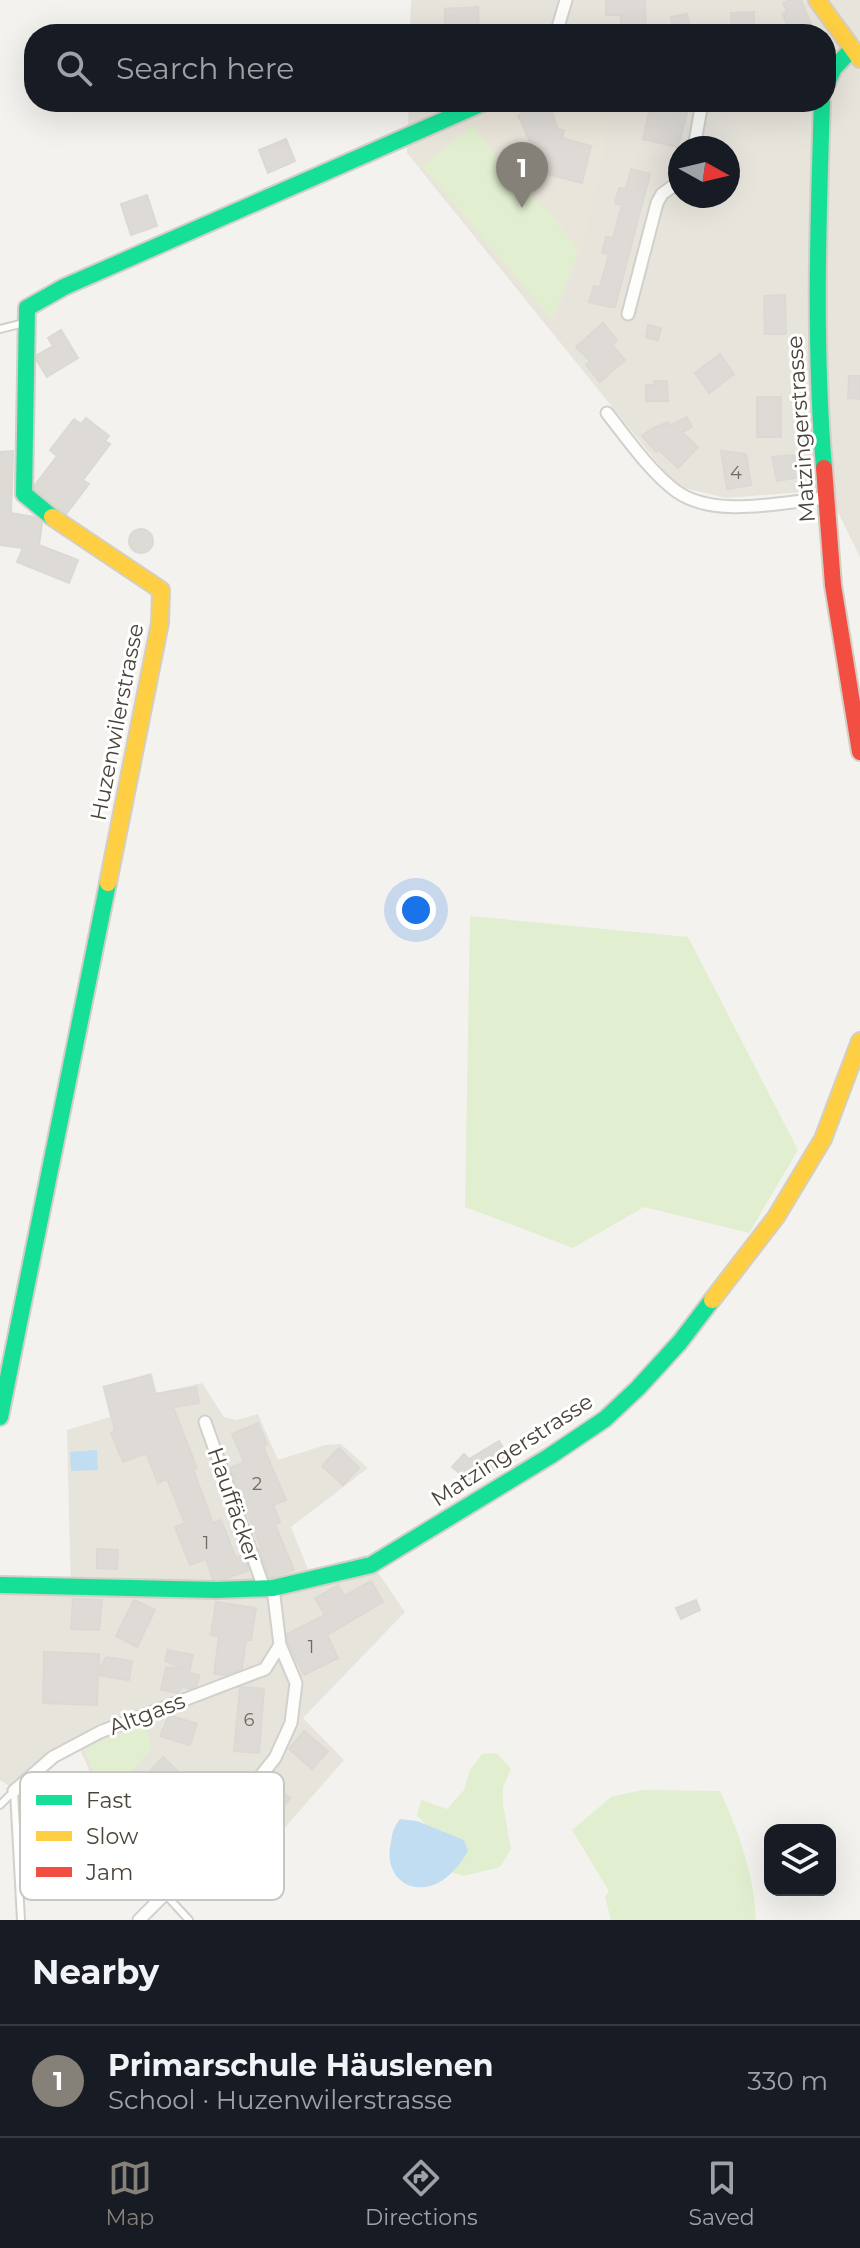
<!DOCTYPE html>
<meta charset="utf-8">
<style>
:root{--surface:#171b24;--page:#242831;--text:#f1f3f6;--muted:#9ea1a6;--line:#363941;--accent:#868178}
body{margin:0;font-family:Montserrat,sans-serif;background:var(--page);color:var(--text)}
.controls{position:absolute;right:24px;bottom:24px;display:grid;overflow:hidden;border-radius:16px;box-shadow:0 8px 32px #0002}
.controls button{width:72px;height:72px;display:grid;place-items:center;padding:0;border:0;border-bottom:2px solid var(--line);background:var(--surface);color:var(--text);font:40px sans-serif}
.compass{position:absolute;left:668px;top:136px;width:72px;height:72px;border-radius:50%;background:var(--surface);box-shadow:0 8px 32px #0002;rotate:98deg}
.you{position:absolute;left:416px;top:910px;width:28px;height:28px;margin:-20px;border:6px solid #fff;border-radius:50%;background:#1a73e8;box-shadow:0 0 0 12px #1a73e833}
.badge{display:grid;place-items:center;width:52px;height:52px;border-radius:50%;background:var(--accent);color:#fff;font-size:26px;font-weight:700}
.pin{position:absolute;translate:-50% -66px;filter:drop-shadow(0 2px 4px #0008)}
.pin::after{content:'';position:absolute;top:42px;width:28px;height:24px;background:inherit;clip-path:polygon(0 0,100% 0,50% 100%)}
.list{margin:0;padding:0;list-style:none}
h2{display:flex;justify-content:space-between;align-items:center;height:104px;margin:0;padding:0 32px;font-size:34px}
h2 small{font-size:26px;font-weight:400;color:var(--muted)}
.list li{display:grid;grid-template-columns:52px 1fr auto;gap:24px;align-items:center;box-sizing:border-box;height:112px;padding:0 32px;border-top:2px solid var(--line)}
.list b{display:block;font-size:30px;white-space:nowrap}
.list p{margin:0;font-size:26px;white-space:nowrap;color:var(--muted)}
.list em{font-size:26px;font-style:normal;color:var(--muted)}
.icon{flex:none;width:44px;height:44px;fill:none;stroke:currentColor;stroke-width:2;stroke-linecap:round;stroke-linejoin:round}
.map{position:relative;flex:none;width:860px;height:1920px;overflow:hidden}
.search{position:absolute;background:var(--surface);box-shadow:0 8px 32px #0002;left:24px;right:24px;top:24px;height:88px;display:flex;align-items:center;gap:20px;box-sizing:border-box;padding:0 28px;border-radius:32px;color:var(--muted);font-size:30px}
.sheet{height:216px;background:var(--surface)}
nav{display:flex;justify-content:space-around;align-items:center;box-sizing:border-box;height:112px;border-top:2px solid var(--line);background:var(--surface);font-size:22px;color:var(--muted)}
nav a{display:grid;justify-items:center;gap:4px}
nav .on{color:var(--accent)}
.map>svg:first-child{display:block}
.residential{fill:#e7e4dc;fill-rule:evenodd}
.education{fill:#eae5da}
.green{fill:#e1eecf}
.water{fill:#c0ddf1}
.building{fill:#dedbd6;stroke:#dcd9d4;stroke-width:2}
.lines{fill:none;stroke-linecap:round;stroke-linejoin:round}
.lane-casing{stroke:#d2d0cb;stroke-width:10}
.street-casing{stroke:#d2d0cb;stroke-width:15}
.fast-casing{stroke:#d3cfc5;stroke-width:20}
.slow-casing{stroke:#d3cfc5;stroke-width:20}
.jam-casing{stroke:#d3cfc5;stroke-width:20}
.lane{stroke:#fdfdfc;stroke-width:6}
.street{stroke:#fdfdfc;stroke-width:11}
.fast{stroke:#16e098;stroke-width:16}
.slow{stroke:#ffcf43;stroke-width:16}
.jam{stroke:#f24e42;stroke-width:16}
.labels{text-anchor:middle;dominant-baseline:central;stroke-width:6;stroke-linejoin:round;paint-order:stroke}
.number-label{font-size:18px;fill:#706a61}
.street-label{font-size:22px;fill:#4b4439;stroke:#fff}
.key{fill:#fff;stroke:#c9c7c4;stroke-width:2}
.key-label{font-size:22px;fill:#4b4439}
</style>
<div class="map">
<svg width="860" height="1920" viewBox="0 0 860 1920">
<rect width="100%" height="100%" fill="#f4f2ee"/>
<path class="residential" d="M411,0H860V557L827,490L726,498L676,486L407,153L409,102H826V34H410ZM680,148H728V196H680Z
M152,1373L157,1393L202,1383L224,1417L236,1420L258,1414L278,1460L325,1445L341,1444L368,1468L291,1527L309,1572L366,1555L405,1612L303,1718L344,1760L282,1831L246,1803L180,1887L138,1857L104,1804L79,1747L56,1760L20,1793L0,1780V1595L71,1593L67,1430L110,1417L102,1386Z"/>
<path class="education" d="M503,102H591L607,115L602,165L581,252L552,327L408,153V143Z"/>
<path class="green" d="M472,125L500,159L496,163L551,214L579,251L552,319L423,167Z
M470,916L688,937L798,1150L749,1233L644,1207L573,1248L465,1207Z
M146,1721L151,1750L106,1800L84,1749Z
M497,1753L511,1769L503,1787V1805L511,1849L500,1867L464,1876L450,1872L462,1861L464,1840L426,1825L417,1815L421,1800L447,1809L464,1790L470,1770L482,1754Z
M642,1790L720,1791C739,1832 754,1874 756,1920H611L605,1897L609,1891L572,1830L611,1797Z"/>
<path class="water" d="M97,1450L98,1470L71,1471L70,1452Z
M400,1819L417,1821L464,1840L468,1851C462,1862 450,1877 438,1883C411,1896 386,1878 390,1848C392,1836 392,1829 400,1819Z"/>
<path class="building" d="M606,0H645L646,34H621V15H606Z
M790,0H801L812,27L790,34L783,14L787,12L783,3Z
M478,7L479,31L445,32V9Z
M754,12V34H732L731,13Z
M687,14L691,34H674L671,17Z
M548,102L558,129L564,130L562,138L591,146L582,183L522,168L535,153L518,115Z
M661,102L689,105L678,147L643,139L650,108L659,111Z
M286,139L295,161L268,173L259,150Z
M631,169L650,174L615,307H610L589,302L594,286L600,287L609,254L602,253L606,237L613,238L622,205L615,203L619,188L626,189Z
M147,195L157,226L131,235L121,204Z
M785,295L786,334H765L764,296Z
M603,323L617,340L612,345L625,360L600,382L586,365L590,361L576,347Z
M648,325L661,328L658,340L646,338Z
M61,330L78,358L47,377L37,361V355L53,346L48,338Z
M720,354L734,374L709,393L695,373Z
M849,376H860V399L848,398Z
M654,381H667L668,401H646V385H654Z
M757,397H781V437H757Z
M687,417L692,427L682,432L698,447L678,468L659,450L656,452L642,436L651,429L668,422V426Z
M86,418L109,436L105,441L110,444L83,480L89,484L66,514L35,489V485L57,456L50,450L74,419L81,424Z
M13,451L11,513L34,517L42,523L39,545L78,560L69,583L17,562L23,548L0,545V452Z
M721,451L746,454L751,485L727,489Z
M796,455L800,477L777,481L772,457Z
M129 541a12 12 0 1 1 24 0a12 12 0 1 1-24 0Z
M150,1375L155,1394L196,1387L199,1403L173,1407L197,1468L193,1469L213,1523L221,1520L236,1558L243,1555L249,1570L225,1579H213L206,1559L190,1565L175,1527L185,1523L167,1479L158,1483L146,1453L123,1462L111,1433L115,1431L104,1387Z
M258,1423L267,1444L263,1446L286,1500L273,1505L280,1522L275,1525L294,1570L272,1577H269L259,1549L261,1548L230,1468L244,1462L232,1434Z
M499,1441L511,1460L480,1479L474,1486L452,1467L464,1454L469,1459Z
M339,1448L359,1468L343,1485L322,1466Z
M97,1549L118,1550L117,1569L97,1568Z
M371,1581L383,1602L327,1635L338,1658L304,1675L288,1643L287,1634L325,1615L315,1598L338,1585L344,1596Z
M73,1599L102,1600L99,1630L71,1629Z
M134,1600L155,1610L137,1647L116,1636Z
M696,1600L700,1610L681,1619L676,1608Z
M216,1602L256,1608L251,1640H246L242,1669L225,1675L214,1674L219,1636L211,1635Z
M168,1650L193,1655L189,1673L199,1675L197,1686L189,1689L182,1687L178,1693L161,1690L166,1667L183,1669L165,1661Z
M44,1652L99,1654V1671L106,1657L132,1661L129,1680L98,1675L97,1705L43,1703Z
M242,1687L264,1689L259,1753L234,1751L240,1688Z
M169,1715L197,1724L190,1745L160,1736Z
M304,1731L328,1751L312,1769L289,1749Z
M163,1757L198,1791L193,1796L207,1808L163,1856L143,1837L159,1819L131,1792Z
M273,1786L290,1798L275,1820L257,1808Z"/>
<g class="lines">
<defs>
<path id="lane" d="M0,329L24,323
M14,1791L21,1920
M0,1805L14,1791
M165,1894L189,1920"/>
<path id="street" d="M556,34L566,0
M694,148L702,102
M628,314L657,203L662,194L680,181
M607,413C626,437 651,473 676,491C714,519 782,502 826,498
M205,1422L264,1588
M14,1791L53,1757L100,1732L265,1669L280,1645
M139,1920L165,1894L275,1758L291,1723L296,1683L280,1645L273,1588"/>
<path id="fast" d="M826,85L834,68L852,49
M822,102C818,225 814,346 824,468
M52,517L24,494L27,308L64,287L485,102
M0,1417L108,883
M0,1585L217,1590L273,1588L371,1565L550,1456L605,1419L638,1388L680,1342L712,1300"/>
<path id="slow" d="M817,0L860,59
M52,517L161,590L160,623L108,883
M712,1300L776,1217L823,1139L860,1041"/>
<path id="jam" d="M824,468L833,585L860,752"/>
</defs>
<use href="#lane" class="lane-casing"/>
<use href="#street" class="street-casing"/>
<use href="#fast" class="fast-casing"/>
<use href="#slow" class="slow-casing"/>
<use href="#jam" class="jam-casing"/>
<use href="#lane" class="lane"/>
<use href="#street" class="street"/>
<use href="#fast" class="fast"/>
<use href="#slow" class="slow"/>
<use href="#jam" class="jam"/>
</g>
<g class="labels">
<g class="number-label">
<text x="736" y="473">4</text>
<text x="257" y="1484">2</text>
<text x="206" y="1543">1</text>
<text x="311" y="1647">1</text>
<text x="249" y="1720">6</text>
</g>
<g class="street-label">
<text transform="translate(801 429) rotate(-94)">Matzingerstrasse</text>
<text transform="translate(117 722) rotate(-79)">Huzenwilerstrasse</text>
<text transform="translate(512 1450) rotate(-33)">Matzingerstrasse</text>
<text transform="translate(234 1505) rotate(71)">Hauffäcker</text>
<text transform="translate(147 1714) rotate(-21)">Altgass</text>
</g>
</g>
<rect x="20" y="1772" width="264" height="128" rx="12" class="key"/>
<rect x="36" y="1795" width="36" height="10" fill="#16e098"/>
<rect x="36" y="1831" width="36" height="10" fill="#ffcf43"/>
<rect x="36" y="1867" width="36" height="10" fill="#f24e42"/>
<g class="key-label">
<text x="86" y="1808">Fast</text>
<text x="86" y="1844">Slow</text>
<text x="86" y="1880">Jam</text>
</g>
</svg>
<div class="controls">
<button><svg class="icon" aria-label="layers" viewBox="0 0 24 24"><path d="M12 4l9 5-9 5-9-5zM3 14l9 5 9-5"/></svg></button>
</div>
<svg class="compass" viewBox="-18 -18 36 36"><path d="M0-13l5 13h-10z" fill="#e53935"/><path d="M0 13l5-13h-10z" fill="#9ea1a6"/></svg>
<div class="you"></div>
<div class="pin badge" style="left:522px;top:208px">1</div>
<div class="search"><svg class="icon" aria-label="search" viewBox="0 0 24 24"><circle cx="10" cy="10" r="6"/><path d="M15 15l6 6"/></svg>Search here</div>
</div>
<section class="sheet">
<h2>Nearby<small></small></h2>
<ul class="list">
<li><span class="badge">1</span><div><b>Primarschule Häuslenen</b><p>School · Huzenwilerstrasse</p></div><em>330 m</em></li>
</ul>
</section>
<nav>
<a class="on"><svg class="icon" aria-label="map" viewBox="0 0 24 24"><path d="M3 6l6-2 6 2 6-2v14l-6 2-6-2-6 2zM9 4v14M15 6v14"/></svg>Map</a>
<a><svg class="icon" aria-label="directions" viewBox="0 0 24 24"><path d="M12 3l9 9-9 9-9-9zM9 14v-3h6M13 9l2 2-2 2"/></svg>Directions</a>
<a><svg class="icon" aria-label="saved" viewBox="0 0 24 24"><path d="M7 4h10v16l-5-4-5 4z"/></svg>Saved</a>
</nav>
